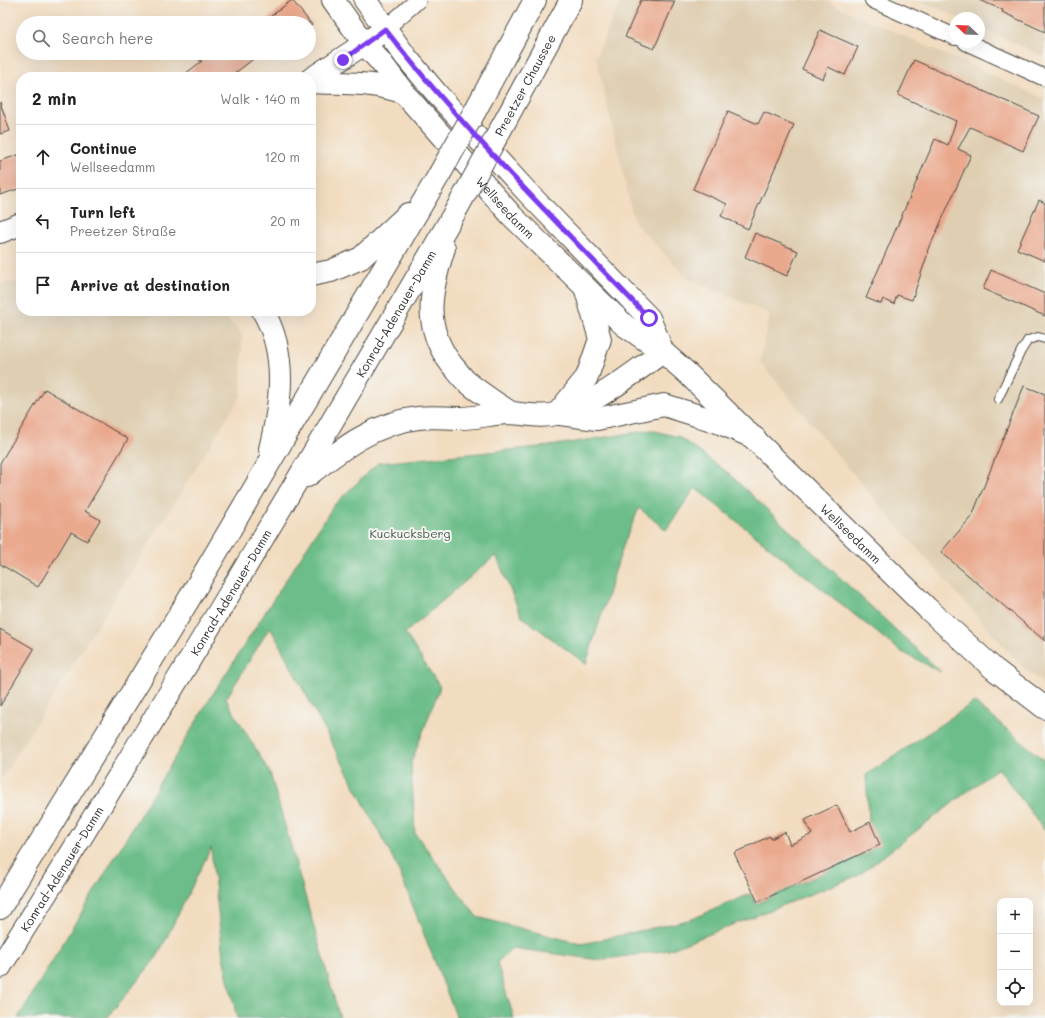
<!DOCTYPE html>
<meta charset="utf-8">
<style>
:root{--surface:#fff;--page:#f2f2f2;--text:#222;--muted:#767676;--line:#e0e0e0}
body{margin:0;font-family:Mali,sans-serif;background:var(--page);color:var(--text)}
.controls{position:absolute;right:12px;bottom:12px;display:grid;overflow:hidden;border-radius:8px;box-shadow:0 4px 16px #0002}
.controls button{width:36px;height:36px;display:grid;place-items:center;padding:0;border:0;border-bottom:1px solid var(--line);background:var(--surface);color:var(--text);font:20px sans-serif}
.compass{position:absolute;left:949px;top:12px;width:36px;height:36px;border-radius:50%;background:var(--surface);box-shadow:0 4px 16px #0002;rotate:293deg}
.stop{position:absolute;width:12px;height:12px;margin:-9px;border:3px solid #7c3aed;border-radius:50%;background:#fff}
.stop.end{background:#7c3aed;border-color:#fff;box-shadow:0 1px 4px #0008}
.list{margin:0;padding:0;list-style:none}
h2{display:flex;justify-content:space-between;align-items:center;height:52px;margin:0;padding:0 16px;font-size:17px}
h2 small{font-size:13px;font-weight:400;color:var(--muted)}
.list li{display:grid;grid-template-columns:26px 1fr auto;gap:12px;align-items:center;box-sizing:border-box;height:64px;padding:0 16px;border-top:1px solid var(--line)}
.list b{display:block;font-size:15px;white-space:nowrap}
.list p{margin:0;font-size:13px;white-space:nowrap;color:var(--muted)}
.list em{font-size:13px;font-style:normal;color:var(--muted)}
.icon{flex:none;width:22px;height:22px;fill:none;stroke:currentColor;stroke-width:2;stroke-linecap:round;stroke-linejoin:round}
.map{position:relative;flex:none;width:1045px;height:1018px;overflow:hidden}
.search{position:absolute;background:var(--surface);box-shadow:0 4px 16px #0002;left:16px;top:16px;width:300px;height:44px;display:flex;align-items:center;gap:10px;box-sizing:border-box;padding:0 14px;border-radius:22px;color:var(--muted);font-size:15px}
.panel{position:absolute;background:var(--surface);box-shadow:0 4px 16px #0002;left:16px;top:72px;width:300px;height:244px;border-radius:16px}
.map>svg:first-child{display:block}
.built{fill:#dfceb1}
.forest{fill:#6cbd89;stroke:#4c745a}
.building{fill:#eaa88d}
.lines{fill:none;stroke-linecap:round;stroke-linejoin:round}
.lane-casing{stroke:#494641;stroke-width:10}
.street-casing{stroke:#494641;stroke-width:18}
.secondary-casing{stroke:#494641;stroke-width:24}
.highway-casing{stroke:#494641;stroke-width:24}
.lane{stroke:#fff;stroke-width:8}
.street{stroke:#fff;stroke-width:16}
.secondary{stroke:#fff;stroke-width:22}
.highway{stroke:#fff;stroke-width:22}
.highway-bridge-casing{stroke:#494641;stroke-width:24;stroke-linecap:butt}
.highway-bridge{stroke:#fff;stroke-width:22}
.route{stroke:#7c3aed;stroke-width:5}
.labels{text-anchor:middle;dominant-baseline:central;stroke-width:4;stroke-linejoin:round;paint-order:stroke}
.street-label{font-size:12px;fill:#2b2b2b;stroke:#f6f6f2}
.park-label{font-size:12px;fill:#425849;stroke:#f6f6f2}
</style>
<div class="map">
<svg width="1045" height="1018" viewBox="0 0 1045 1018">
<rect width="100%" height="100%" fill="#f6f6f2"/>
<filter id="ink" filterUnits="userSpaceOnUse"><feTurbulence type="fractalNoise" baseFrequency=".025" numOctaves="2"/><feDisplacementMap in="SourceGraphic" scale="8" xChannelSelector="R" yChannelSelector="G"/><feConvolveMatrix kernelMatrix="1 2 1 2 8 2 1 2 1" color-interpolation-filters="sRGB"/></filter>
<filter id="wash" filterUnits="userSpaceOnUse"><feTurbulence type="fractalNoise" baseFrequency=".012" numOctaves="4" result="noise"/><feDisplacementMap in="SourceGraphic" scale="16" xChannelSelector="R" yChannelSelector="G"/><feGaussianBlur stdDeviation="0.9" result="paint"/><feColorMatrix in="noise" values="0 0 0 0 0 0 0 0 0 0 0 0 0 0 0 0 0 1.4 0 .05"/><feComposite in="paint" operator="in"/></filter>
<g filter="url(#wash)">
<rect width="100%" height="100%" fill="#f2dcbf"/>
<path class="built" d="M621,0H823L1045,99V685L1020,665L880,506L760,362L770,314L688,279L634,221L596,57Z
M918,0H1045V57L979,27V18H959Z
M21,281V311H218L242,334L241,396L0,781V284Z"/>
<path class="forest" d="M651,430L679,437L727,472L941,672L900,651L695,488L666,530L639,508L624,543L586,664L521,616L496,555L405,633L440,687L411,763L415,833L477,917L582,944L692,919L750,894L756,904L871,851L866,775L974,702L1045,761V831L998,768L859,875L669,950L600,960L512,948L497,963L514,1018H457L397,866L270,627L226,699L270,773L340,1018H237L223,957L211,848L157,957L107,1018H18L211,697L334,505L378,463L549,446Z"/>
<g id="blocks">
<path class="building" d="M292,0L312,25L309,27V23H262Z
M641,0L675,1L654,49L625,37Z
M979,0H1045V32L1002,12L1003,10Z
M241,19L244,23H236Z
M820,30L858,47L845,75L828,67L823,79L802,69Z
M193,53H261L230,77H181L202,61L197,59Z
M914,60L1039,116L1023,151L970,127L958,149L971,155L931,244H930L927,252L928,253L912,300L897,295L894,304L883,299L881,304L866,298L935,139L948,145L956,121L898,95Z
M0,102L10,131L0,134Z
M728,111L758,124L764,112L794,125L748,229L721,216L727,204L693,189Z
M21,154V188L0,195V161Z
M1039,200L1045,203V261L1017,249Z
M755,233L798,251L787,276L745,257Z
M991,270L1045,294V316L983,289Z
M1024,386L1045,394V641L941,552L972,516Z
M45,389L128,439L85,511L100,520L87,541L71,532L38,587L0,564V463Z
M0,629L34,649L0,706Z
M837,805L850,832L870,822L880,845L758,902L734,853L770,836L771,839L785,832L790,845L812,834L805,820Z"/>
</g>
</g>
<g filter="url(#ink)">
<use href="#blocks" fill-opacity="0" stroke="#494641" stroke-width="1"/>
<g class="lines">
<defs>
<path id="lane" d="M998,399L1021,351L1028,340L1038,337L1045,339"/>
<path id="street" d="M873,0L955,37
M385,29L418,0
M966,42L1045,78"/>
<g id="secondary">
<path id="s1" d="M333,0L365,45L380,61L404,93L512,216L624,325L663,352L687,373L927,608L994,669L1045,708"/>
<path d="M365,0L406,57L438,95L529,194L649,318L663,352"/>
<path d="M311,79L376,36"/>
<path d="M311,82C342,84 374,81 404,93"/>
<path d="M0,232L21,224"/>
</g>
<g id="highway">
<path d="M475,111L535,0"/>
<path id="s2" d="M497,136L571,0"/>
<path d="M444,248C430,292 422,326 452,365C457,370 461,377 466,381C480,393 496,403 511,413"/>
<path d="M311,275L331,271L361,258L408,214"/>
<path d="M263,311C288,354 281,404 270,449"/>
<path d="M557,414L587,377L600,339L585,287"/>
<path d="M560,414L597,419L664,405L715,421L755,438"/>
<path d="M307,476C340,450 374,423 418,418C432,416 446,418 460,418C477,418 494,413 511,413C527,414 541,418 556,414C597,404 629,375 663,352"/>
<path d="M0,908L189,599L439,175"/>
<path id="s3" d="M0,967C157,719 307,466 455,212"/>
</g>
</defs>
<use href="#lane" class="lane-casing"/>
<use href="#street" class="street-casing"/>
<use href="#secondary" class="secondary-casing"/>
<use href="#highway" class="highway-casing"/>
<use href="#lane" class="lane"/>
<use href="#street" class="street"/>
<use href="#secondary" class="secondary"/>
<use href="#highway" class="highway"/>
<defs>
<path id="highway-bridge" d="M439,175L475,111
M455,212L497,136"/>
</defs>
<use href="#highway-bridge" class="highway-bridge-casing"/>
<use href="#highway-bridge" class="highway-bridge"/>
</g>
</g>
<g class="lines" filter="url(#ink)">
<path class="route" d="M343,60L385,29C465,132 559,224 649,318"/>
</g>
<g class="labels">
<g class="street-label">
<text stroke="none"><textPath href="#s2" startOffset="58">Preetzer Chaussee</textPath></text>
<text stroke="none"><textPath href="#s1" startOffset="270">Wellseedamm</textPath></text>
<text stroke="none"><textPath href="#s3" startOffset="764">Konrad-Adenauer-Damm</textPath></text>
<text stroke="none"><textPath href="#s1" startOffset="746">Wellseedamm</textPath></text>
<text stroke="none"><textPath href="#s3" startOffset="440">Konrad-Adenauer-Damm</textPath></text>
<text stroke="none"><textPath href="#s3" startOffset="116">Konrad-Adenauer-Damm</textPath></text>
</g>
<g class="park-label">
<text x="410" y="533">Kuckucksberg</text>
</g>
</g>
</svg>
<div class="controls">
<button>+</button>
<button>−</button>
<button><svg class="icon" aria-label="locate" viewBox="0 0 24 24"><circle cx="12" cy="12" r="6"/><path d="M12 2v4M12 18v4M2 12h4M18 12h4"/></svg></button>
</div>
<svg class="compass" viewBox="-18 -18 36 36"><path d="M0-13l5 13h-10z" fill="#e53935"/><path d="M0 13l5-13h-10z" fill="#767676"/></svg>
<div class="stop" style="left:649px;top:318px"></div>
<div class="stop end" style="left:343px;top:60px"></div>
<div class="search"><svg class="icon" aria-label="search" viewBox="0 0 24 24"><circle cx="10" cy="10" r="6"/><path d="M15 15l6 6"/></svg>Search here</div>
<section class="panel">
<h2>2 min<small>Walk · 140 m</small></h2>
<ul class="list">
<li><svg class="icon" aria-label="ahead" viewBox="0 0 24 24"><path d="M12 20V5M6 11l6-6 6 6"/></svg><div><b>Continue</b><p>Wellseedamm</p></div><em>120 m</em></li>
<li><svg class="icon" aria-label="left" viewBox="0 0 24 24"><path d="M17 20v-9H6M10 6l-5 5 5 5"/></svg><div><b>Turn left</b><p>Preetzer Straße</p></div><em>20 m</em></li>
<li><svg class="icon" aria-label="arrive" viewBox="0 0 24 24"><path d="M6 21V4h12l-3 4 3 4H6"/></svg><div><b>Arrive at destination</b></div></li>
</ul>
</section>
</div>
